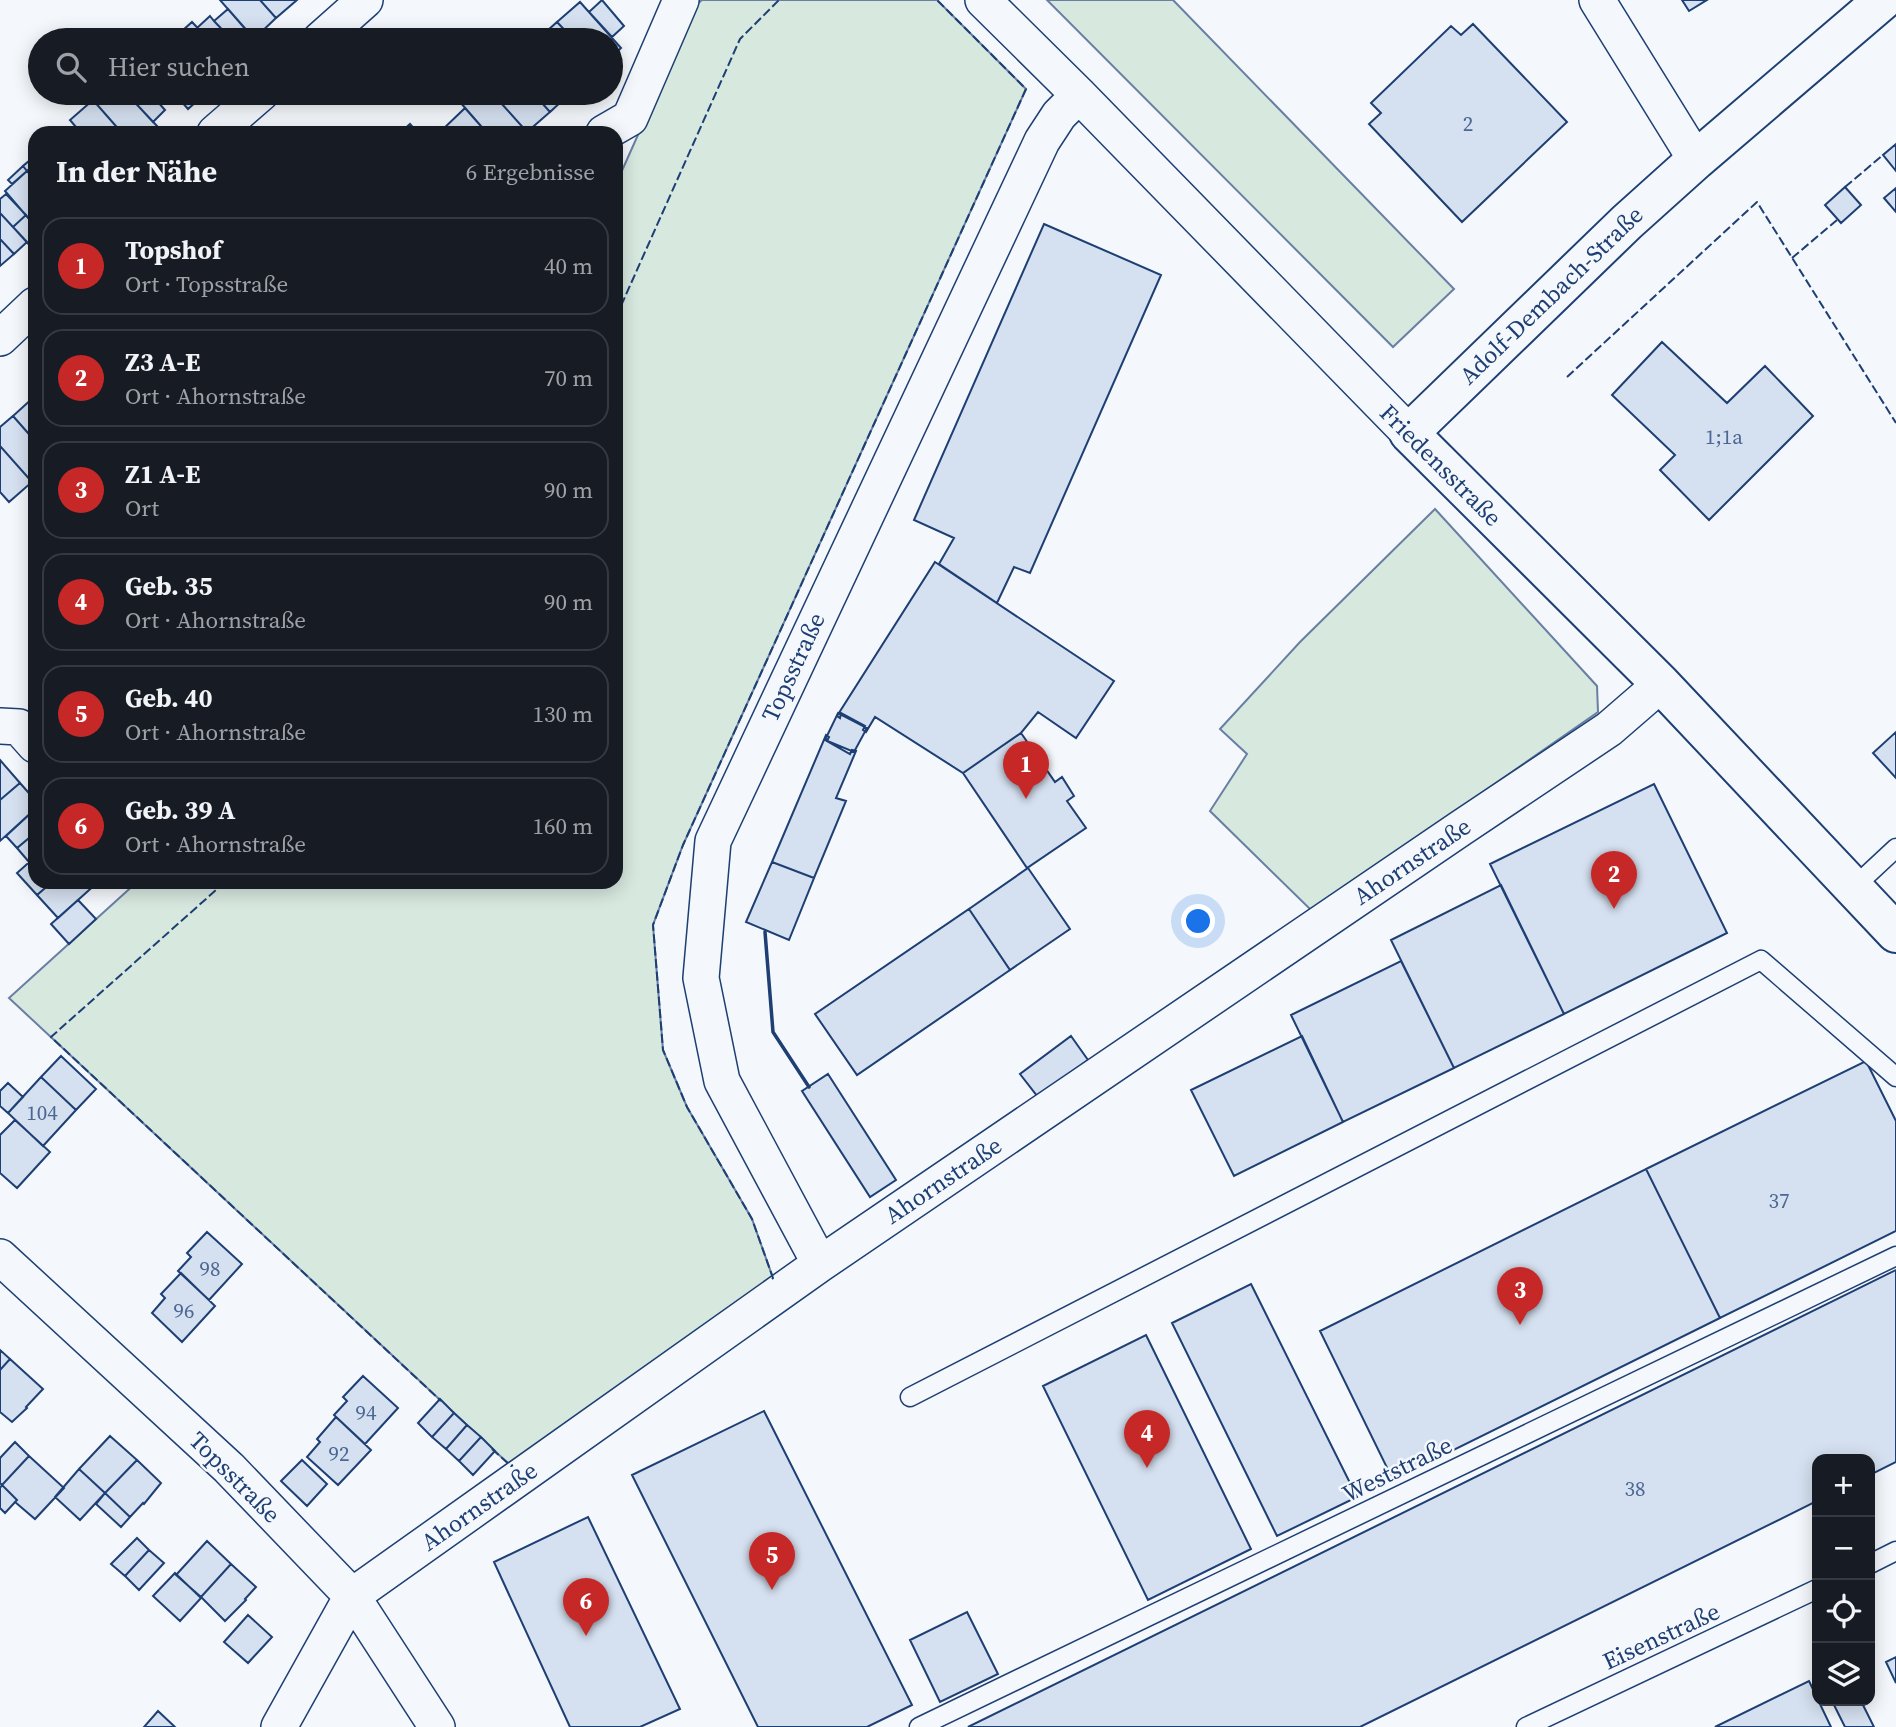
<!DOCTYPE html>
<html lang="de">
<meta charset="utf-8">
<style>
:root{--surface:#171b24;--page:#242831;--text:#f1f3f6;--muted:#9ea1a6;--line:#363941;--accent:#c62828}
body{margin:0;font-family:"Source Serif 4",serif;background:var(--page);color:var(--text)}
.controls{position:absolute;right:21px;bottom:21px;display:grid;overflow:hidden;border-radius:14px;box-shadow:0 4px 18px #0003}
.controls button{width:63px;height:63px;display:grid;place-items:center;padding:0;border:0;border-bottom:2px solid var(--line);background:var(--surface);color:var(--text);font:35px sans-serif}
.you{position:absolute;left:1199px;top:922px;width:24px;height:24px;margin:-18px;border:5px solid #fff;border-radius:50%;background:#1a73e8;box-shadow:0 0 0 10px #1a73e833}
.badge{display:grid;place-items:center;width:46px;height:46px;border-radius:50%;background:var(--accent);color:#fff;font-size:23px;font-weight:700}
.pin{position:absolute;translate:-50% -58px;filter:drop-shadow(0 2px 4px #0008)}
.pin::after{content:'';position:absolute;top:37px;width:24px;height:21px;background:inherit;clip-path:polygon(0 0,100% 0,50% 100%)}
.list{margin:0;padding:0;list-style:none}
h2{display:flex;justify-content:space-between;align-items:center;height:91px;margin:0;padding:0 28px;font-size:30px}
h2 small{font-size:23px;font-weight:400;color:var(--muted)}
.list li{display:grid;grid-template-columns:46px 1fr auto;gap:21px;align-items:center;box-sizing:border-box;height:98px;margin:0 14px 14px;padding:0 14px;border:2px solid var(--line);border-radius:21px}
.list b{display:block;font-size:26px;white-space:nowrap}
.list p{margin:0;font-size:23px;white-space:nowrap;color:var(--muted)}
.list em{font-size:23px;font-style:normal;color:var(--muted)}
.icon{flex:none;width:38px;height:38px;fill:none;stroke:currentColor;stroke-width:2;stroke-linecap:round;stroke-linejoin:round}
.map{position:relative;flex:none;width:1896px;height:1727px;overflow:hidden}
.search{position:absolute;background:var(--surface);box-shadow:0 4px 18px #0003;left:28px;top:28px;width:595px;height:77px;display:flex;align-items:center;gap:18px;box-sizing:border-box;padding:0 24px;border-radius:38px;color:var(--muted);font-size:26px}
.panel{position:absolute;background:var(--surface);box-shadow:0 4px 18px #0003;left:28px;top:126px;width:595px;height:763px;border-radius:21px}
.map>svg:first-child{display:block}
.green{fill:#d7e8df;stroke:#687fa3;stroke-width:2}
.building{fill:#d5e0f0;stroke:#1d3f73;stroke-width:2}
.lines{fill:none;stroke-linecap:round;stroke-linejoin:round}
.service-casing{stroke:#1d3f73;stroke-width:21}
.minor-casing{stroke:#1d3f73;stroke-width:38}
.secondary-casing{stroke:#1d3f73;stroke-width:42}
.service{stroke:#f4f7fb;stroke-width:18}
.minor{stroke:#f4f7fb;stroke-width:35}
.secondary{stroke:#f4f7fb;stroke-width:38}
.fence{stroke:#1d3f73;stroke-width:2;stroke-dasharray:9 3.5;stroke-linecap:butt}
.wall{stroke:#1d3f73;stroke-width:3.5}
.labels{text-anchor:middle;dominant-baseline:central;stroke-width:5;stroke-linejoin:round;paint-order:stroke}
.number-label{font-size:21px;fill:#4b6792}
.street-label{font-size:24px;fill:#1d3f73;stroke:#f4f7fb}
</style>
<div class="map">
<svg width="1896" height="1727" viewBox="0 0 1896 1727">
<rect width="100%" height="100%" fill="#f4f7fb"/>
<path class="green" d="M702,0H937L1026,89L683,845L653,925L663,1050L687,1107L752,1219L773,1278L511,1466L9,998L137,882H616V184L696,5Z
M1047,0H1173L1454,289L1393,347Z
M1435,509L1597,686L1598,712L1312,911L1210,811L1247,754L1220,729L1300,642Z"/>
<path class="building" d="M220,0H260L276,18L254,39Z
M260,0H297L276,18Z
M602,0L624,26L612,37L589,12Z
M1682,0H1707L1689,11Z
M580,2L621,48L611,58V40H574L557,22Z
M228,9L250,34L244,40H232L214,21Z
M210,16L214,21L232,40H208L197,28Z
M192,22L209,40H172Z
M557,22L574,40H537Z
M1473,24L1567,122L1462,222L1369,124L1381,113L1371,103L1451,26L1461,35Z
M101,93H126L157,126L149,133H122L93,100Z
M135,93H150L165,110L153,122L130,97Z
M174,93H206L188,109Z
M470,93H492L527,132L487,133L460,102Z
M492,93H533L550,112L527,132Z
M533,93H556L563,100L550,112Z
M556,93H571L563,100Z
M93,100L122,133H81L70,120Z
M465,108L487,133H441L440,132Z
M410,124L418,133H400Z
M1896,144V171L1883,155Z
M35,156V164L27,171L23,166Z
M35,164V180L27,171Z
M23,166L27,171L12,184L8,180Z
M27,171L35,180V226L5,191Z
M1845,187L1861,205L1841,223L1825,205Z
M1896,188V212L1884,198Z
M6,194L26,215L13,227L0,213V199Z
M0,213L27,242L14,254L0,239Z
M26,215L35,226V247L33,249L13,227Z
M1044,224L1161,275L1030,573L1014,567L997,603L939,564L954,538L914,520Z
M0,239L14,254L0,266Z
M1662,342L1727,403L1765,366L1813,416L1709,520L1660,470L1675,455L1612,395Z
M35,396V441L13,416Z
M13,416L35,441V479L32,482L0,446V427Z
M0,446L32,482L9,502L0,492Z
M935,562L1114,681L1076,738L1038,712L1021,733L963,773L875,717L866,732L863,730L865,726L841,713L840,718L837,716Z
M838,713L867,728L854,752L825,740Z
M1896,732V778L1873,753Z
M1021,733L1055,782L1062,777L1074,796L1067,801L1086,828L1027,868L963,773Z
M826,735L829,737L827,741L850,754L852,750L856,751L836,798L846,801L814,878L772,862Z
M0,760L20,783L0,800Z
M20,783L35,800V809L0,841V800Z
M1654,784L1727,933L1564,1014L1490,864Z
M31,813L35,818V833L17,848L6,836Z
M35,833V857L29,862L17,848Z
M35,857V882H52L37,895L17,873Z
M772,862L814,878L789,940L746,922Z
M1028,868L1070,929L1010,970L969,909Z
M52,882H98L58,918L37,895Z
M1501,885L1564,1014L1454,1068L1391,940Z
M78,900L96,919L69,944L51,924Z
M969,909L1010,970L857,1075L815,1014Z
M1401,961L1454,1068L1343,1122L1291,1015Z
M1071,1036L1088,1060L1038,1097L1020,1074Z
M1302,1036L1343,1122L1234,1176L1191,1090Z
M61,1056L96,1089L76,1110L41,1077Z
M1866,1061L1896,1121V1231L1720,1318L1646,1169Z
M828,1074L896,1180L870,1197L802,1091Z
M41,1077L76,1110L43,1146L8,1113Z
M8,1083L23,1097L8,1113L0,1106V1091Z
M15,1120L50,1152L17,1188L0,1173V1135Z
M1646,1169L1720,1318L1393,1480L1320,1331Z
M207,1232L242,1264L209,1300L178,1271L191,1257L187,1253Z
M1896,1270V1462L1870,1475V1459H1817V1501L1360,1727H968Z
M181,1273L215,1306L182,1342L152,1313L165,1298L161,1294Z
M1251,1284L1357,1497L1277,1536L1172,1323Z
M1146,1335L1251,1549L1148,1600L1043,1386Z
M0,1350L10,1359L0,1370Z
M10,1359L43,1389L26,1407L27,1408L12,1422L0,1412V1370Z
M363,1376L398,1408L365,1444L334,1415L347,1401L343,1397Z
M440,1399L454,1413L432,1437L418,1423Z
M764,1411L912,1705L867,1727H758L632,1475Z
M454,1413L467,1425L446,1449L432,1437Z
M336,1417L371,1450L338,1485L307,1457L320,1442L317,1439Z
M467,1425L481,1437L459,1461L446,1449Z
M110,1436L137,1460L105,1493L79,1469Z
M481,1437L495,1451L473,1475L459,1461Z
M15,1442L29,1456L2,1485L0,1483V1458Z
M29,1456L64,1488L35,1519L15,1502L17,1500L2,1485Z
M137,1460L161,1483L144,1504L143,1503L130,1517L105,1493Z
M302,1460L327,1484L307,1506L281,1481Z
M79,1469L105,1493L80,1520L55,1497Z
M2,1485L17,1500L5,1513L0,1508V1488Z
M105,1493L130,1517L121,1527L96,1504Z
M588,1517L680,1709L640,1727H570L494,1562Z
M137,1538L149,1550L125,1576L111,1564Z
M207,1541L231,1564L201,1597L176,1575Z
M149,1550L164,1563L139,1590L125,1576Z
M231,1564L256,1587L245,1599L246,1600L225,1621L201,1597Z
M175,1573L201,1598L180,1621L153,1596Z
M967,1612L998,1674L940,1702L910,1640Z
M248,1615L272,1637L248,1663L224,1642Z
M1896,1657V1683L1886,1662Z
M1809,1681L1831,1727H1715Z
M1832,1701H1861L1874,1727H1845Z
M158,1711L175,1727H144Z"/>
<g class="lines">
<defs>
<path id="service" d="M1853,888L1896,848
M910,1397L1761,960L1896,1077
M1870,1564L1896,1551
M919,1727L1896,1256
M1526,1727L1817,1589"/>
<path id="minor" d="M983,0L1079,95L1409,433
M1597,0L1696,160
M320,40L365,0
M215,133L261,93
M604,133L630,118L681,0
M0,338L35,305
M0,726L19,727L35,745
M0,1257L229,1468L352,1596L437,1727
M820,1264L722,1081L701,978L713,841L1042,141L1059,115L1079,95
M279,1727L352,1596L820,1264L1461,828L1609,729L1661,684"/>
<path id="secondary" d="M1883,0L1696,160L1627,222L1409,433L1661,684L1896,933"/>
</defs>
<use href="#service" class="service-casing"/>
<use href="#minor" class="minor-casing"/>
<use href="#secondary" class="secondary-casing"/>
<use href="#service" class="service"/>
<use href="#minor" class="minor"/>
<use href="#secondary" class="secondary"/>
<path class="fence" d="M1845,187L1883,155
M1792,258L1837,220
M616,317L740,39L779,0
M1567,377L1757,202L1896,423
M225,882L51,1037L441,1401
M772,1279L773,1278L752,1219L687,1107L663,1050L653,925L683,845L1026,89L937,0
M492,1449L511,1466L513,1465"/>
<path class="wall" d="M765,932L773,1032L809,1087"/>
</g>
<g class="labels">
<g class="number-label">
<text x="1468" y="123">2</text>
<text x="1724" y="436">1;1a</text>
<text x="42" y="1112">104</text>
<text x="1779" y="1200">37</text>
<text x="210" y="1268">98</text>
<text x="184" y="1310">96</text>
<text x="366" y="1412">94</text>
<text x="339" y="1453">92</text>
<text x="1635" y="1488">38</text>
</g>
<g class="street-label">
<text transform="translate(1551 295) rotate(-44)">Adolf-Dembach-Straße</text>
<text transform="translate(1441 465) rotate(45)">Friedensstraße</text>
<text transform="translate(793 667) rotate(-65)">Topsstraße</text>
<text transform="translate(1412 861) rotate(-34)">Ahornstraße</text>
<text transform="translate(943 1180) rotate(-34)">Ahornstraße</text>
<text transform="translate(1397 1469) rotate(-26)">Weststraße</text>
<text transform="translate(235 1477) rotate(45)">Topsstraße</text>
<text transform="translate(479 1506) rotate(-35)">Ahornstraße</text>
<text transform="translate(1661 1636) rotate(-25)">Eisenstraße</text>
</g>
</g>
</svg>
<div class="controls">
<button>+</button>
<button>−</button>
<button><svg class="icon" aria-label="locate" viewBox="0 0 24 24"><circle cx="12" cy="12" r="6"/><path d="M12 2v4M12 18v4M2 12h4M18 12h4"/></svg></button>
<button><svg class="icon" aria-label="layers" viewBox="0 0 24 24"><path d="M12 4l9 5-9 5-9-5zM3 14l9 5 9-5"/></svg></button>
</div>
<div class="you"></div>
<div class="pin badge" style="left:1026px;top:799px">1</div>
<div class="pin badge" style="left:1614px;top:909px">2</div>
<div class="pin badge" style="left:1520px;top:1325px">3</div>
<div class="pin badge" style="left:1147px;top:1468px">4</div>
<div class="pin badge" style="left:772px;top:1590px">5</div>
<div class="pin badge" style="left:586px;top:1636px">6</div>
<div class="search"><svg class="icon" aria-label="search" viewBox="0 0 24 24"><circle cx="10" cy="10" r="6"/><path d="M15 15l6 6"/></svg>Hier suchen</div>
<section class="panel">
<h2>In der Nähe<small>6 Ergebnisse</small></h2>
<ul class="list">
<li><span class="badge">1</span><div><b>Topshof</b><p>Ort · Topsstraße</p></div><em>40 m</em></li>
<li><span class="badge">2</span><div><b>Z3 A-E</b><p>Ort · Ahornstraße</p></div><em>70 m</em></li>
<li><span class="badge">3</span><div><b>Z1 A-E</b><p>Ort</p></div><em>90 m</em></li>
<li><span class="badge">4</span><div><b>Geb. 35</b><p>Ort · Ahornstraße</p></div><em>90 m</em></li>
<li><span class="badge">5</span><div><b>Geb. 40</b><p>Ort · Ahornstraße</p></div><em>130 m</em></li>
<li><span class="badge">6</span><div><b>Geb. 39 A</b><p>Ort · Ahornstraße</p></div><em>160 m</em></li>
</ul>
</section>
</div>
